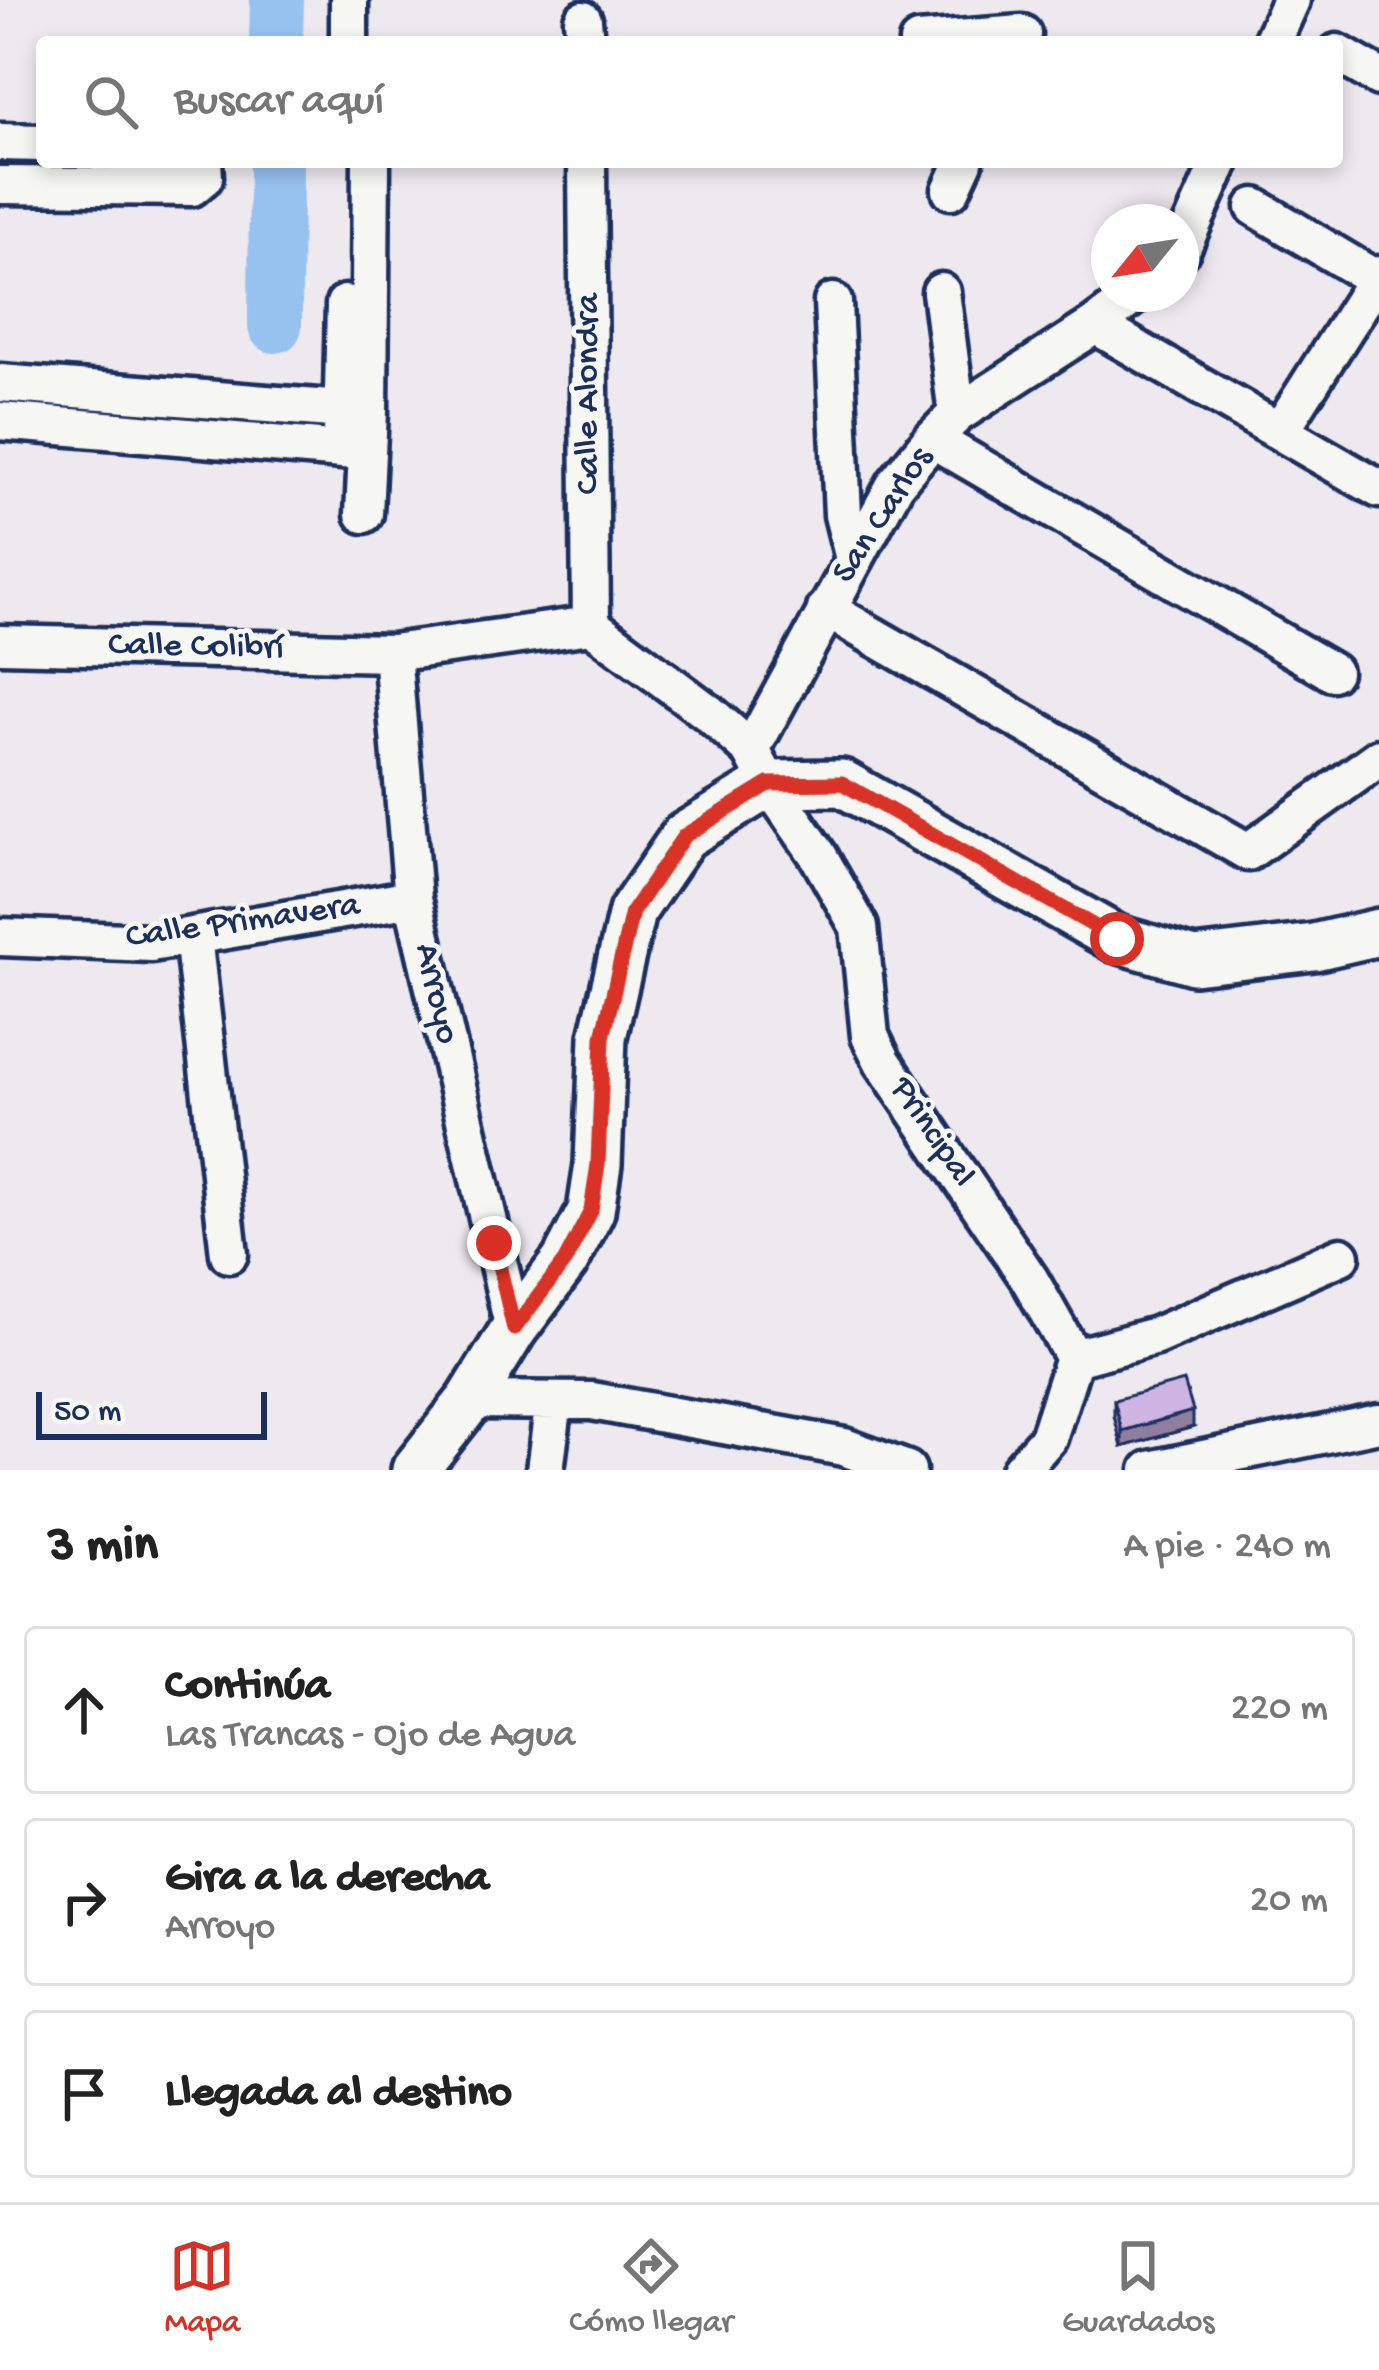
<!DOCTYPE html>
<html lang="es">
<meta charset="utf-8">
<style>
:root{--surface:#fff;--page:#f2f2f2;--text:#222;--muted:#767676;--line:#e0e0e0;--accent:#d93025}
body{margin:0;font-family:"Gochi Hand",sans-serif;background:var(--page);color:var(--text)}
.compass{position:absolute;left:1091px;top:204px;width:108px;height:108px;border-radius:50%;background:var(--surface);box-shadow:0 6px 18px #0003;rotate:240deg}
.scale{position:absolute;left:36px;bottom:30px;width:231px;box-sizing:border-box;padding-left:12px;border:6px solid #1b2f5e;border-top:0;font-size:33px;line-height:42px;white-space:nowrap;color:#1b2f5e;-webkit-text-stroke:9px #f6f6f2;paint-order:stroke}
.stop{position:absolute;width:36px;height:36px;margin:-27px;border:9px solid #d93025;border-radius:50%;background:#fff}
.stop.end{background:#d93025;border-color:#fff;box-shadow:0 3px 12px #0008}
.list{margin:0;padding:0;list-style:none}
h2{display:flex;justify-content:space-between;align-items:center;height:156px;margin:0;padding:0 48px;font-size:51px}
h2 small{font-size:39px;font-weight:400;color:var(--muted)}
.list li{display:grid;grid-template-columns:78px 1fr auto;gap:36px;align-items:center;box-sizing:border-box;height:168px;margin:0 24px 24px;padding:0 24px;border:3px solid var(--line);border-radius:12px}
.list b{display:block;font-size:45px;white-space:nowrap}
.list p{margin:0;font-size:39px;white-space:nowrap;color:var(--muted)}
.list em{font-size:39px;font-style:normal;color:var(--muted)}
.icon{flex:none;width:66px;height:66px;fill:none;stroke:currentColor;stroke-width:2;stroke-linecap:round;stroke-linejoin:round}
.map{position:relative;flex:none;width:1379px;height:1470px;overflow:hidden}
.search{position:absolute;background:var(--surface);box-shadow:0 6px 18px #0003;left:36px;right:36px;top:36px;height:132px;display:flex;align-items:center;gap:30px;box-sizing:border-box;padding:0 42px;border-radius:12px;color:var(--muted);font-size:45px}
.sheet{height:732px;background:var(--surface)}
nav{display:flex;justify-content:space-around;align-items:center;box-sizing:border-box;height:168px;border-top:3px solid var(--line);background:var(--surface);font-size:33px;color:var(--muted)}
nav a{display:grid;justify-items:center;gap:6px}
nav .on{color:var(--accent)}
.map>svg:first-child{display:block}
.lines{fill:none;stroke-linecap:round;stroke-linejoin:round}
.river{stroke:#97c2f0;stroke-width:54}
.minor-casing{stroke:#1b2f5e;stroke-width:45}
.tertiary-casing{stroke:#1b2f5e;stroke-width:54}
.minor{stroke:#f6f6f2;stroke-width:36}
.tertiary{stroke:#f6f6f2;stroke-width:45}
.wall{fill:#b19bc3;stroke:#1b2f5e;stroke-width:3}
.shaded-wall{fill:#907e9f;stroke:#1b2f5e;stroke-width:3}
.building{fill:#ceb4e3;stroke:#1b2f5e;stroke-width:3}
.route{stroke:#d93025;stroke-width:15}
.labels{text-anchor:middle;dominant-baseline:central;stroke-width:10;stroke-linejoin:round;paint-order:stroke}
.street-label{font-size:36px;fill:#1b2f5e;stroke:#f6f6f2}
</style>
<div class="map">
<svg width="1379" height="1470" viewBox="0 0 1379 1470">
<rect width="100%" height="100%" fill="#eee9ef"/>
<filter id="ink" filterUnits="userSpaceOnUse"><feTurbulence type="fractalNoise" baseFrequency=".00833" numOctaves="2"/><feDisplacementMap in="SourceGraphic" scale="24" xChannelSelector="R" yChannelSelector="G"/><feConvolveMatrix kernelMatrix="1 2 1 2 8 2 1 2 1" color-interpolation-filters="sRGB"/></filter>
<g filter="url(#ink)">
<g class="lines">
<path class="river" d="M276,42L277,0
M275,326L276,162"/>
<defs>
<path id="minor" d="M583,20L585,42
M349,42V0
M918,42L1022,34
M1272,42L1291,0
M1337,53L1379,77
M0,142L42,143
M587,162L591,625
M0,185L192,187L204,177L203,162
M951,190L964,162
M1255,207L1379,281
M1181,250L1220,162
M941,292L957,414
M833,302L843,515L854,559
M1095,325L1379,489
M0,383L369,412
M0,421L366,452
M1280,431L1379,275
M342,435L345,304
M932,439L1332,672
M364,514L369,412L371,162
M826,609L1248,852L1379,758
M0,644L392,653L591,625L710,714L751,750L769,784L818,855L859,927L870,1036L883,1062L1030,1280L1074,1358L1048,1438L1020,1470
M392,653L413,898L514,1329
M751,750L896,483L932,439L957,414L1095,325L1136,294
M193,936L229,1254
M0,937L151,943L413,898
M1074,1358L1156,1336L1341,1256
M470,1400L592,1401L844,1447L907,1470
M545,1470L554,1401
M1150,1470L1379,1423"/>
<path id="tertiary" d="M415,1470L470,1400L514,1329L565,1261L591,1211L598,1164L603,1037L632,912L684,836L769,784L842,783L1117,939L1194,961L1314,947L1379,932"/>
</defs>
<use href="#minor" class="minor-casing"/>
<use href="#tertiary" class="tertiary-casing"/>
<use href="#minor" class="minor"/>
<use href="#tertiary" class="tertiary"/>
</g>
<path class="wall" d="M1114,1400L1193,1427L1122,1447L1114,1416Z"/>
<path class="shaded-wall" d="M1193,1411V1427L1122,1447V1431Z"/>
<path class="building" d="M1184,1381L1193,1411L1122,1431L1114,1400Z"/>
</g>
<g class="lines" filter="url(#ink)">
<path class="route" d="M494,1243L514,1329L565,1261L591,1211L598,1164L603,1037L632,912L684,836L769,784L842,783L1117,939"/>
</g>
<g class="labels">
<g class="street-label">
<text transform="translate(589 394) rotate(-90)">Calle Alondra</text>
<text transform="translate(884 516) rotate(-57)">San Carlos</text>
<text transform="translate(196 648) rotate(1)">Calle Colibrí</text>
<text transform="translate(243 923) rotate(-8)">Calle Primavera</text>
<text transform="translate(435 994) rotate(77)">Arroyo</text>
<text transform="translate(931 1133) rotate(56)">Principal</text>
</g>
</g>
</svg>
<svg class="compass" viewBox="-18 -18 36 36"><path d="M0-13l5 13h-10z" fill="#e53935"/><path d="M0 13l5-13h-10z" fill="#767676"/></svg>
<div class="scale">50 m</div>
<div class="stop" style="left:1117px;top:939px"></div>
<div class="stop end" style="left:494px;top:1243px"></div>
<div class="search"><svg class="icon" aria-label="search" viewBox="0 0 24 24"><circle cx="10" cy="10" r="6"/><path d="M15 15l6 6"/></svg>Buscar aquí</div>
</div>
<section class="sheet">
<h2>3 min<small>A pie · 240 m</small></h2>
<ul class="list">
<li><svg class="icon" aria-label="ahead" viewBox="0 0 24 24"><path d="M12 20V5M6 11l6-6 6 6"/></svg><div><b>Continúa</b><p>Las Trancas - Ojo de Agua</p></div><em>220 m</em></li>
<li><svg class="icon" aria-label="right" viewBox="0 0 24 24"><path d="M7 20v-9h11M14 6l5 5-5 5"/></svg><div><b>Gira a la derecha</b><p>Arroyo</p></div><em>20 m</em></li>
<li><svg class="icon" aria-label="arrive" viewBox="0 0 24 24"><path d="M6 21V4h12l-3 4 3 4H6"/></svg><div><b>Llegada al destino</b></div></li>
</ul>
</section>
<nav>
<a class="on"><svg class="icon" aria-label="map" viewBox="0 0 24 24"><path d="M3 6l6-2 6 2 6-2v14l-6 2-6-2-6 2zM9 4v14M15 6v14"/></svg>Mapa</a>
<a><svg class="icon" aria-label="directions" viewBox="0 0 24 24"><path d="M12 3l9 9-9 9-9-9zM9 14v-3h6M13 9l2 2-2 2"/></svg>Cómo llegar</a>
<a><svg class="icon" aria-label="saved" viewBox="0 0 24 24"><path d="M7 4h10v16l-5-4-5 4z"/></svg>Guardados</a>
</nav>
